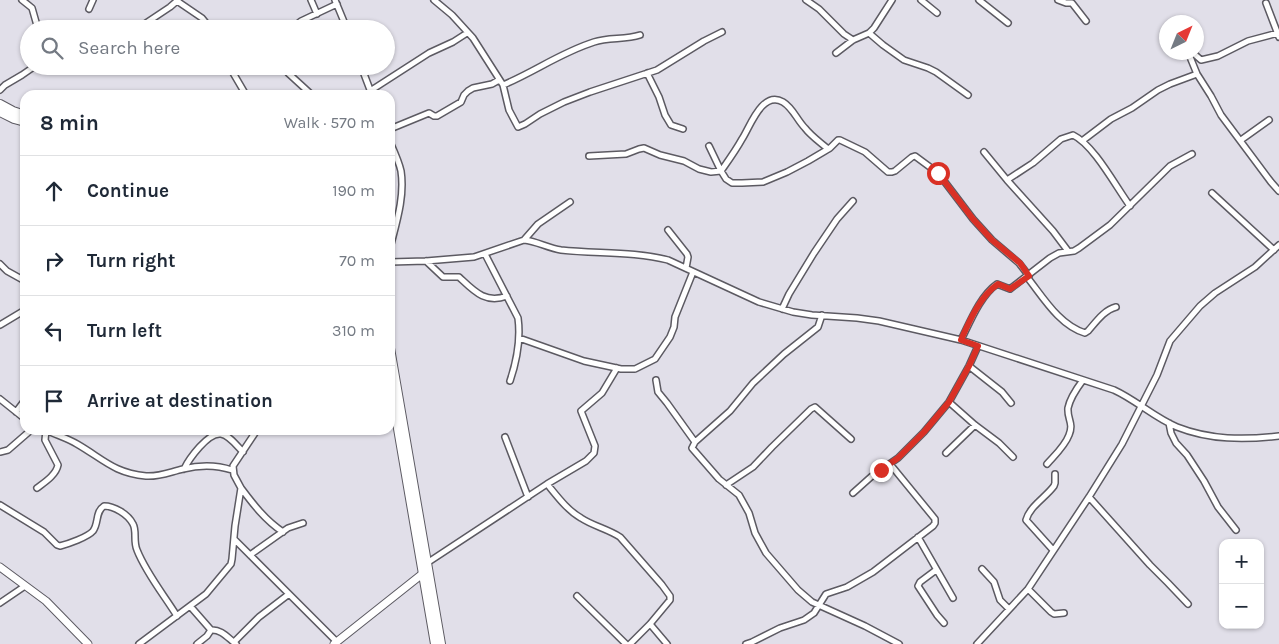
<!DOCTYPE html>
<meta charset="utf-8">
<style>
:root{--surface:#fff;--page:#f2f2f3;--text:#1f2937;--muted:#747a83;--line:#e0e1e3}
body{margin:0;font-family:Karla,sans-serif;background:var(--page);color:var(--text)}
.controls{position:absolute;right:15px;bottom:15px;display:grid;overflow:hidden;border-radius:10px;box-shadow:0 1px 4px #0004}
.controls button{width:45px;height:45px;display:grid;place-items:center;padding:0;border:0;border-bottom:1px solid var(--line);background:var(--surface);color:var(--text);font:25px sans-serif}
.compass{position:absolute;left:1159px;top:15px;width:45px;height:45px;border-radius:50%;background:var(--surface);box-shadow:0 1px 4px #0004;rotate:43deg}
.stop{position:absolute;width:15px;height:15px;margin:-11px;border:4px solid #d93025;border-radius:50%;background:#fff}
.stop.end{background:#d93025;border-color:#fff;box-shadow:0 1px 5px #0008}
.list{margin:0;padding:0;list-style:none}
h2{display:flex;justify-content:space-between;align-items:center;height:65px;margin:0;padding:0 20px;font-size:21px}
h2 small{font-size:16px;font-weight:400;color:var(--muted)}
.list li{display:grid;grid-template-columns:32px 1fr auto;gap:15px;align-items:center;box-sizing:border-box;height:70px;padding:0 20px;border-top:1px solid var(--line)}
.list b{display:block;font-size:19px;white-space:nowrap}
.list em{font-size:16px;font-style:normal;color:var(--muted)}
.icon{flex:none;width:28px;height:28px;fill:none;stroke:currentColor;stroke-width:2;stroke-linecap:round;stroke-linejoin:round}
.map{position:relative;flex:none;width:1279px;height:644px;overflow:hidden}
.search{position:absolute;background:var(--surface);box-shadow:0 1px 4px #0004;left:20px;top:20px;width:375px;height:55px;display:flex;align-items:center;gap:12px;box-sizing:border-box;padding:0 18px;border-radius:28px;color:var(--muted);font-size:19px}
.panel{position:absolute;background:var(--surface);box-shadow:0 1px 4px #0004;left:20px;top:90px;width:375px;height:345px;border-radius:15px}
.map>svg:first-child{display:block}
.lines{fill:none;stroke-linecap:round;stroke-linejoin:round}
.street-casing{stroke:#5c5a62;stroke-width:8}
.secondary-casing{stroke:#5c5a62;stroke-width:9}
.primary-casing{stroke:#5c5a62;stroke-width:10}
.street{stroke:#fff;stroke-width:5}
.secondary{stroke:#fff;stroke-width:7}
.primary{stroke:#fff;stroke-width:8}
.route{stroke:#d93025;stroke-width:6}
</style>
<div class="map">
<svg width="1279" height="644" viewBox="0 0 1279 644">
<rect width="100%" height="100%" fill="#e1dfe9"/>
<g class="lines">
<defs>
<path id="street" d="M22,0L32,8L38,29
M311,0L317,14
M335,0L347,29
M434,0L452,15L473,38L503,85L509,110L518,127L525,124L540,114L564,102L590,92L657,70L704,41L722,32
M806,0L819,9L844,34L853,40
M921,0L937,13
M979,0L1008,23
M1058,0L1066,3H1072L1086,21
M177,1L202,18L211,29
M1266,3L1279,37
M89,9L93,0
M137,29L170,7L178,0
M291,29L301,21L337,4
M869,33L883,45L904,60L928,68L936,72L968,95
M1188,52L1197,74L1211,96L1221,115L1271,182L1279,191
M1192,52L1201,60L1218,56L1248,41L1278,33
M836,53L853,40L869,33L874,28L892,0
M229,66L246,95
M361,66L372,95
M288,73L312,95
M647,73L659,97L665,115L671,125L683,129
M503,85C534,72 562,52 594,42C609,37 625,40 640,35
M0,90L5,85L22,75L35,66
M370,91L429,53L453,42L467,33
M390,129L429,113L434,116H437L461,102L464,95L468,91L473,88L492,84L499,80
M1241,140L1269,120
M1082,141L1111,119L1132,108L1158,90L1170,84L1197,74
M390,142C394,151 399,162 401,171C405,197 396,224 390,248
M709,146L721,171L726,179L732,183H742L763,182L787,172L808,161L830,148L838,140H840L865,152L888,172H892L895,171L912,157L915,156L938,173L973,219L992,240L1019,263L1029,276
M984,152L1007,180L1053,231L1068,251
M589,156L626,154L639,149L644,148L660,155L684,161L699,169L711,172L721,171C728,161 736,150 742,139C750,127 762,90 783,102C793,108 797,120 805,128C811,136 820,142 828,149
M1007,180L1033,163L1061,139L1073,135C1094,145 1116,187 1130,206
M1212,193L1274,250
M668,230L687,254L688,257L686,268
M524,240L538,224L570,202
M485,254L518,318C521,340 517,360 510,381
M426,261L443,277H459C474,291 485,304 507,296
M390,262L426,261L474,257L524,240C536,241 548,248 561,250C596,254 633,251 668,260L759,302L793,312L812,315L857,318L879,321L961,340L1114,390C1136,400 1155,418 1177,427C1210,440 1244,440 1279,436
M0,264L7,271L25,281
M1027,277C1043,297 1059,325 1085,333L1088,331C1096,322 1104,310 1116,307
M782,309L789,294L814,253L837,219L853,201
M822,315L818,327L784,354L753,383L730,411L695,442L692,448L719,479L739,495L749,513L755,533L766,553L798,590L812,602L865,626L899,644
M0,325L25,310
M519,338L584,361L621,369H635L655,359L670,337L674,327L675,317L693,272
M961,340C970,322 980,296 997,284L1010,289L1050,258L1059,253L1074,251L1079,248L1110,225L1170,166L1192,154
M969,366L1002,392L1011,403
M656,380L658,392L667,403L695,442
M0,399L25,419
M949,402L975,425L999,443L1013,457
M16,412L25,400
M1169,423L1171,433L1176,443L1187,455L1204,481L1218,507L1236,530
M46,430C56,435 67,438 77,444C103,459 114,473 146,476C159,477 170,472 183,469C199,465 217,465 232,470
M505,437L528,497
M0,452L8,450L31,430
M946,453L975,425
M1047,464C1055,455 1065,446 1069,435C1074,423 1067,419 1068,408C1070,398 1077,388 1083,380
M184,469C189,459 208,432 221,434C229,435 237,446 243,452
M547,484C557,496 567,510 581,518C593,526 608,529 620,537L662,585L670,596V600L650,624L630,644
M726,485L753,467L772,447L811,409L815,407L851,439
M37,488C45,482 56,475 58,465L45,440L46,430
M241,488C253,504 265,520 283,532
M853,493L872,476L898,458L924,432L949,402L969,366L978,346
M1089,497L1150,565L1168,583L1188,604
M0,505L44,532L57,545L60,546C68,544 88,537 93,531C99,523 95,512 104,506C114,506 128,514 133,524C137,531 133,541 137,550C146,573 164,595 177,616
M918,537L953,598
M234,539L337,642
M1053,550L1026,520C1030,506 1045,498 1054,486L1055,483V474
M250,555L288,528L303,523
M427,563L547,484L586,461L594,453L595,446L581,411L602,393L617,368
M982,569L994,582L1000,600L1009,609
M936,570L920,582L918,586L937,615L944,623
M1028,589L1051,612L1054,614L1064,613
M577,596L626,644
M0,603L25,586
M190,606L211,630L207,636L197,644
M650,624L667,644
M211,630C221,629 228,638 236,644
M234,642L259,617L289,594
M139,644L206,594L231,564L232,559L235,526L241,488L234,475L233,466L257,430
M746,644L752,642L780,628L804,620L814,613L826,594L847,587L873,572L933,526L935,523V519L890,464
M977,644L1028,589L1089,497L1122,444L1157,375L1170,341L1200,306L1215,293L1255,267L1279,245"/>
<path id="secondary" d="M0,567L46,601L88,644
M334,644L426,571"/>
<path id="primary" d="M0,104L13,111L25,115
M0,112L14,119L25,122
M390,348L441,644
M390,382L435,644"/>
</defs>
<use href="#street" class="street-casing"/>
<use href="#secondary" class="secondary-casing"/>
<use href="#primary" class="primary-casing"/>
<use href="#street" class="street"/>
<use href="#secondary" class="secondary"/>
<use href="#primary" class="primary"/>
</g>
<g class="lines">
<path class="route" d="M881,470L898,458L924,432L949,402L969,366L978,346L961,340C969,322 980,296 998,284L1010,289L1029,276L1020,263L992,240L973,219L938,173"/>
</g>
</svg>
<div class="controls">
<button>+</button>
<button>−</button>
</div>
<svg class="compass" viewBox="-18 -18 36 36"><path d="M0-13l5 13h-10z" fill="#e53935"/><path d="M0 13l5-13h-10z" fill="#747a83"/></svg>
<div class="stop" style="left:938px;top:173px"></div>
<div class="stop end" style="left:881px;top:470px"></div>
<div class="search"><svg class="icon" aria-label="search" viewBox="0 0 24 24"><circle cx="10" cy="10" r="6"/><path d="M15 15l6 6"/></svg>Search here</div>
<section class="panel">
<h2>8 min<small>Walk · 570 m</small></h2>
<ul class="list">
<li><svg class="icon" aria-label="ahead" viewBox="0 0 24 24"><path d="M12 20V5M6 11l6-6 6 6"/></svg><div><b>Continue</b></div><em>190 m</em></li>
<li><svg class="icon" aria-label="right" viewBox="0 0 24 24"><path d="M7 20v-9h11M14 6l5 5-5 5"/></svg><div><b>Turn right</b></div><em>70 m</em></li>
<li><svg class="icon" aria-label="left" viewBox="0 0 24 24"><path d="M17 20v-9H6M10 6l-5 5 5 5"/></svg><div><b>Turn left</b></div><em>310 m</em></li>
<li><svg class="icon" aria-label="arrive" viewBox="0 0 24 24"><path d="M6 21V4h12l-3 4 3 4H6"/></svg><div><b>Arrive at destination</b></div></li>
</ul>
</section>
</div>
